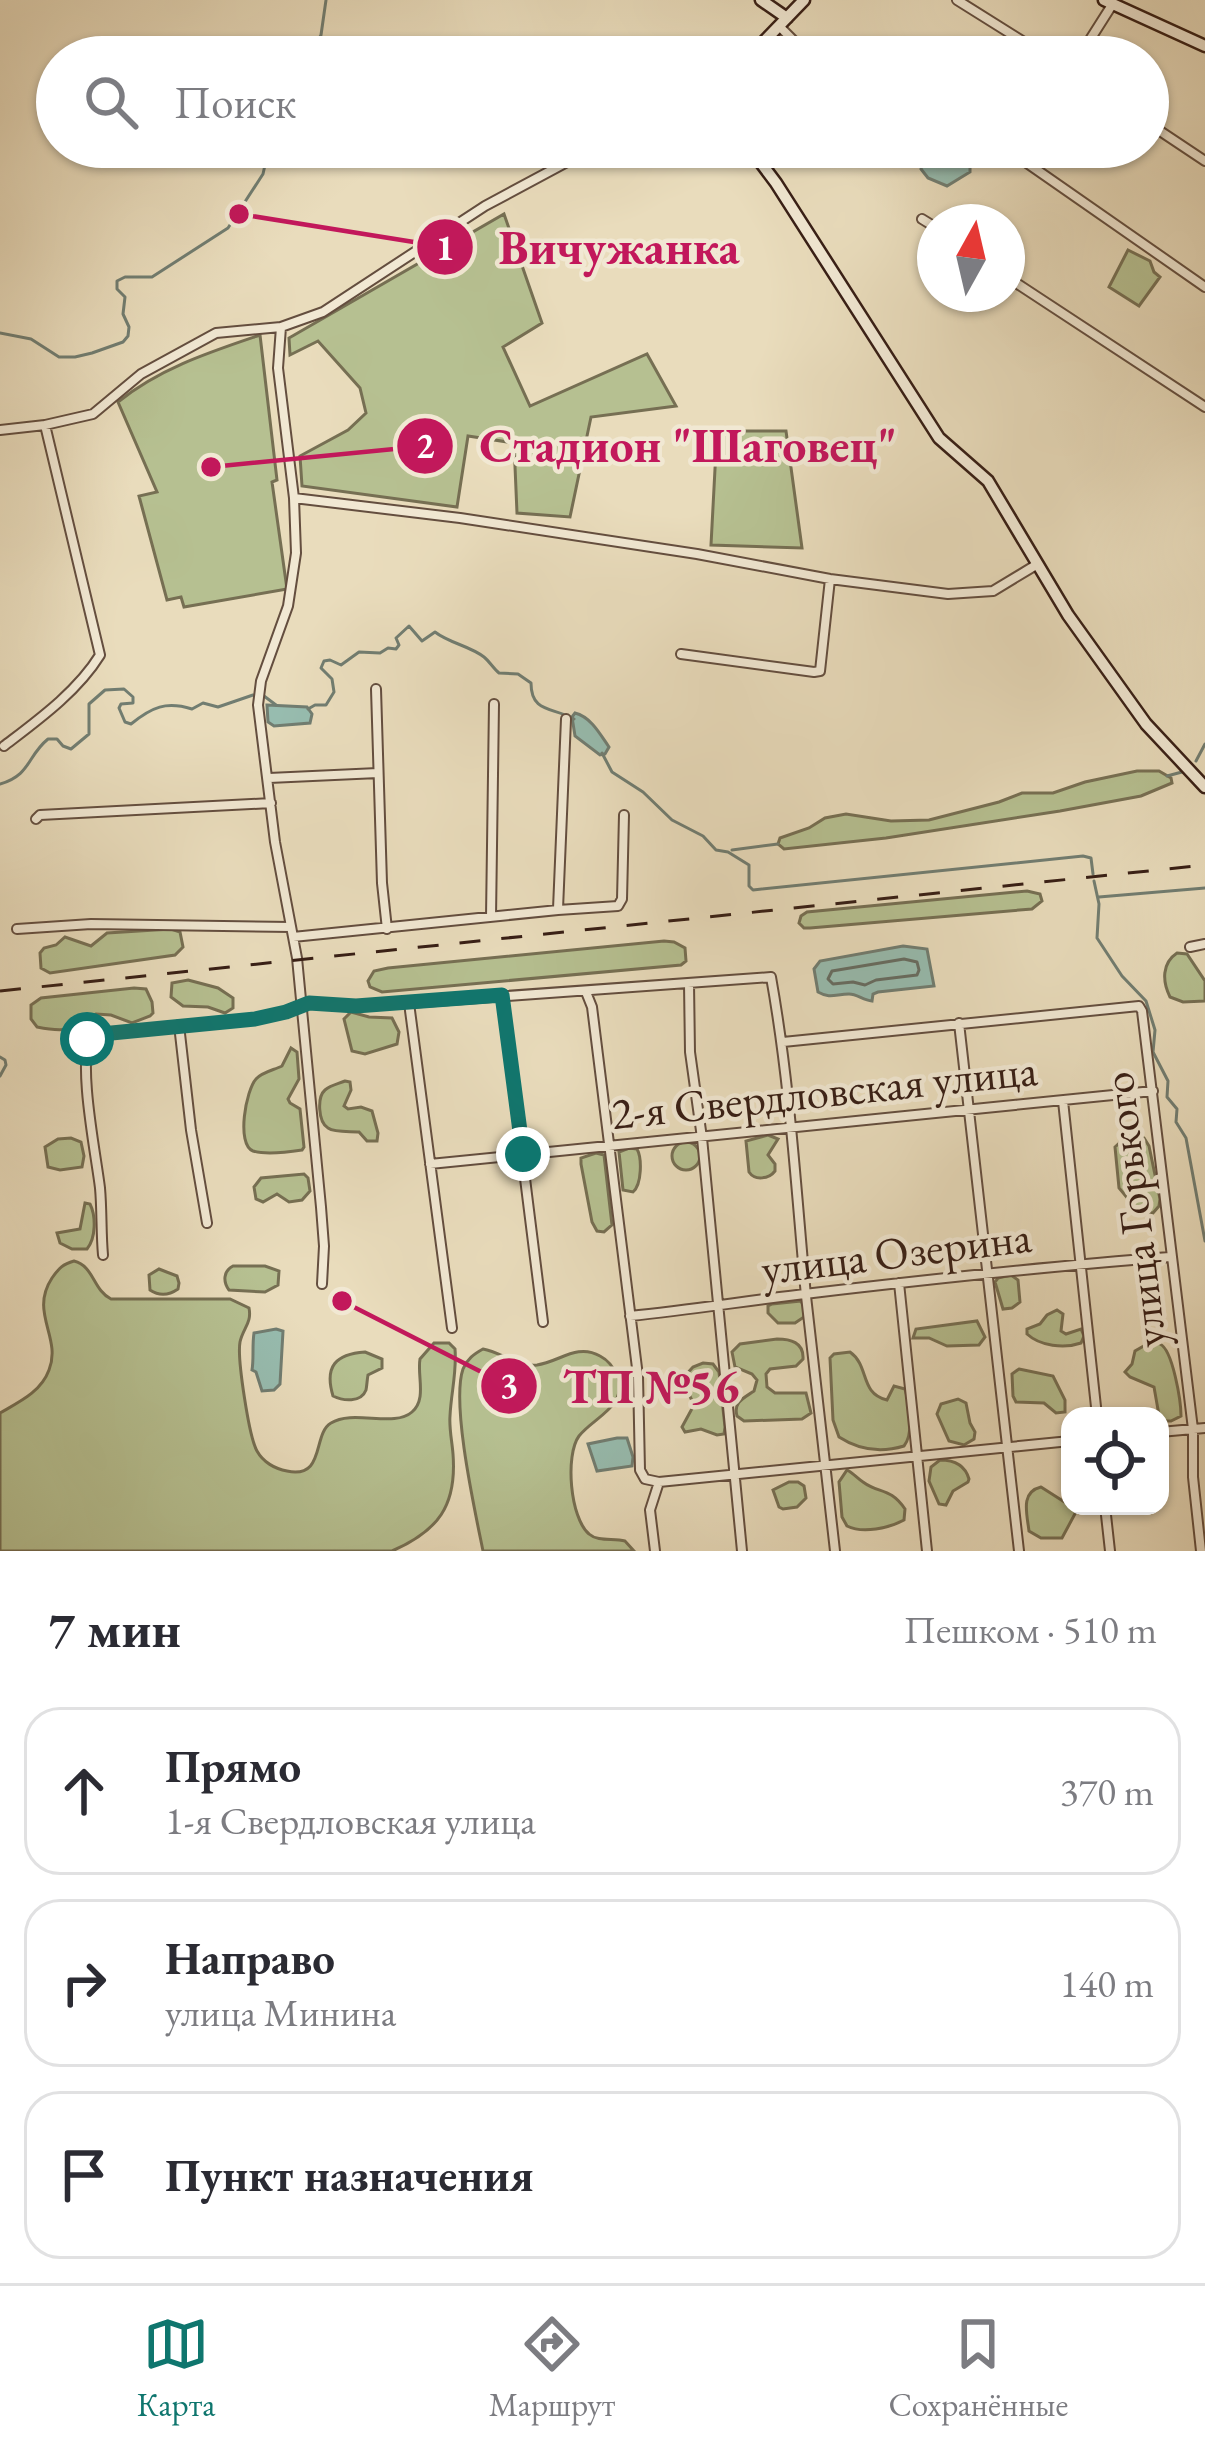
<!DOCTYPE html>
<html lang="ru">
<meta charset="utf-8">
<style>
:root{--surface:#fff;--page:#f7f7f7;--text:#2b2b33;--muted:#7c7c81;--line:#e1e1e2;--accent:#0f766e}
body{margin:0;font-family:"EB Garamond",serif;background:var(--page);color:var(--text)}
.controls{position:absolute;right:36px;bottom:36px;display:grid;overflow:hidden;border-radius:24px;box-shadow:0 3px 9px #0004}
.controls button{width:108px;height:108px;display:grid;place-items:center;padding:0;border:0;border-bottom:3px solid var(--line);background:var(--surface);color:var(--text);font:60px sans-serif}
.compass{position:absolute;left:917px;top:204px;width:108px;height:108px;border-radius:50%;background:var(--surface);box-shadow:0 3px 9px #0004;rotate:8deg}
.stop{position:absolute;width:36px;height:36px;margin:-27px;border:9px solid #0f766e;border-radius:50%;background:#fff}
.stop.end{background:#0f766e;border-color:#fff;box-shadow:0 3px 12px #0008}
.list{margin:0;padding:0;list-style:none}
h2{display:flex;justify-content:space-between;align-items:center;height:156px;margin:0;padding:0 48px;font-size:51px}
h2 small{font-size:39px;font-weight:400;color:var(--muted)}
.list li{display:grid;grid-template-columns:78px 1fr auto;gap:36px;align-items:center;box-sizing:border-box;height:168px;margin:0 24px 24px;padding:0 24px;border:3px solid var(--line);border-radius:36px}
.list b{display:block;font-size:45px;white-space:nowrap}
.list p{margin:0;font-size:39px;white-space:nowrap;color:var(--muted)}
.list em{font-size:39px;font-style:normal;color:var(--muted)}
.icon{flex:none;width:66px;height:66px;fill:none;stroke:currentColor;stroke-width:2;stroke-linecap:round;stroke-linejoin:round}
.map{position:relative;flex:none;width:1205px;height:1551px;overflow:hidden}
.search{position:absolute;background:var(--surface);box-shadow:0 3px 9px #0004;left:36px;right:36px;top:36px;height:132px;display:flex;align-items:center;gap:30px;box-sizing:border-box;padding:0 42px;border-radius:66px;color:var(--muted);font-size:45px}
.sheet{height:732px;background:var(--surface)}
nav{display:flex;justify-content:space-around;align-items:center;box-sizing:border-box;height:168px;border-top:3px solid var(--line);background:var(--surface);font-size:33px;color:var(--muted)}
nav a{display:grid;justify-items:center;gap:6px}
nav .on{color:var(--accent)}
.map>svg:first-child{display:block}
.green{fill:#b6c091;stroke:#766f53;stroke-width:3}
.water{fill:#97bcaf;stroke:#717d71;stroke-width:3}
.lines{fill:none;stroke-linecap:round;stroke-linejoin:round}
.shore{stroke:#676d62;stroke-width:3}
.stream{stroke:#717d71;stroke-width:3}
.street-casing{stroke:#644e3f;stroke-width:12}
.secondary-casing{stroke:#371e15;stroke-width:15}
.street{stroke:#f1e8d3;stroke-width:8}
.secondary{stroke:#f1e8d3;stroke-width:10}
.rail{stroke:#371e15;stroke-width:3;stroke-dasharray:21 21;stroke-linecap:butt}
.route{stroke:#0f766e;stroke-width:15}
.labels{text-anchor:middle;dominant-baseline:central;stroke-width:9;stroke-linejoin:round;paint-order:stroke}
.street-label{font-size:45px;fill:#371e15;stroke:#f1e8d3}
.leader{fill:none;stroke:#c2185b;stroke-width:4.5}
.callout-dot{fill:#c2185b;stroke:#f1e8d3;stroke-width:4.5}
.mark-label{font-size:36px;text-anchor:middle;font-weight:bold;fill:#fff}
.callout-label{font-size:48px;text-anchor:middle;font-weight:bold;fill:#c2185b;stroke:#f1e8d3;stroke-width:9;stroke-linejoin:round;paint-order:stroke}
</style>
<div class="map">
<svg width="1205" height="1551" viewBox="0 0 1205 1551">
<rect width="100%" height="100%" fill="#e9dcbc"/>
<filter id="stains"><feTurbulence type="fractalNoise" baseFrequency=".00167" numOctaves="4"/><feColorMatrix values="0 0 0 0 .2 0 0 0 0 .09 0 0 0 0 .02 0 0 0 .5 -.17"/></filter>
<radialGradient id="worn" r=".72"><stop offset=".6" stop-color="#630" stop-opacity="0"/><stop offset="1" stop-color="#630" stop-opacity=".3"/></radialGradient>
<path class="green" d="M504,214L542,323L503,347L530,406L647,354L676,406L591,417L570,517L517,513L514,443L468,436L457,507L302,486L300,456L348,430L366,413L360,388L318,341L290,355L289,338Z
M1128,250L1150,261L1154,272L1160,277L1139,306L1109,287Z
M260,335L277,480L272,482L287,589L184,607L181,597L167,600L139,496L157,492L118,402C160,368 210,352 260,335Z
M717,431H786L802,548L711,545Z
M1137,771H1159L1171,778L1172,783L1141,796L1060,811L886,838L784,849L778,844L780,838L809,828L825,818L846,814L891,821L929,820L999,802L1022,793H1053L1085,782Z
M1027,891L1040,894L1042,901L1032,909L810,928H804L799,923L801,916L807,912Z
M171,929L180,932L183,947L175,955L50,973L41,968L40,953L44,948L56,945L65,937L91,946L107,933Z
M664,941L674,942L685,948L686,961L681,965L382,992L370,987L368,981L374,971L388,968Z
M1177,953L1187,954L1205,981V1001L1183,1002L1170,997C1162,981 1162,963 1177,953Z
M188,980L218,988L233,998V1008L225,1013L208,1007L183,1006L171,997L172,983Z
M134,988L146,989L152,1002L153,1013L150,1016L132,1023L111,1015L96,1014C72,1030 67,1033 37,1027L31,1019V1005L41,998Z
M351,1012L369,1017L392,1018L399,1032L397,1044L365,1054L352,1051L344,1019Z
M291,1048L297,1052L299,1079L288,1099L290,1103L300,1109L304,1147L302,1150C289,1152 266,1155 253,1151C236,1144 246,1090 256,1079C262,1072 274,1070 282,1066Z
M345,1081L350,1082L351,1090L344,1106L348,1109L361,1107L372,1111L378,1133L377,1141H367L359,1132C351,1131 335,1133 328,1128C318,1122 317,1097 325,1090C331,1085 338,1084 345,1081Z
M768,1135L778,1139L768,1155L775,1164V1171C769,1179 755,1181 749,1172L746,1141Z
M1136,1135L1144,1138L1149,1146L1160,1199L1159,1206L1153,1213L1139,1212L1119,1188L1115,1147L1126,1137Z
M58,1139L71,1138L81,1142L84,1156L82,1167L60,1170L48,1167L45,1147Z
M672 1156a14 14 0 1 1 28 0a14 14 0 1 1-28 0Z
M629,1148L637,1149C642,1158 642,1184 633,1192L623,1190L619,1152Z
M596,1153L604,1155L612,1225L604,1232L597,1231L592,1222L581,1164V1158Z
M304,1174L308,1178L310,1191L302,1200L289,1202L277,1194L263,1202L256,1199L254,1187L261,1178Z
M85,1203L90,1204C96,1216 96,1238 87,1249H72L60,1243L57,1233L80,1229Z
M74,1261C94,1266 93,1290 111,1299H230L249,1308C252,1323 243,1328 240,1342C237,1358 249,1437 257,1451C263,1462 275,1469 287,1471C326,1479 312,1434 331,1423C353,1409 394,1428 412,1412C427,1399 417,1376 420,1359L434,1343H449L455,1349C457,1372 451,1393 450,1416C449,1428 452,1441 453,1454C457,1506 438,1531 392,1551H0V1413C19,1402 41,1392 49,1370C62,1337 29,1313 52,1278C59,1268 63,1264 74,1261Z
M233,1266H265L279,1271L278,1285L265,1292L229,1290C223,1282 223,1271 233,1266Z
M159,1269L177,1276L179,1283L178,1289C168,1296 159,1296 150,1290L149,1275Z
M1011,1275L1018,1280L1020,1302L1012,1308L1003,1309L995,1282L998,1278Z
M801,1301L805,1309L804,1317L795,1323H778L768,1313V1306L772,1304Z
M1057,1310L1063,1314L1061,1331L1066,1334L1081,1329L1084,1336L1081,1343C1064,1349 1040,1346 1027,1334V1329L1040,1324L1047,1315Z
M977,1321L985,1337L979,1345L947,1346L929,1338H913L916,1329Z
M777,1339C790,1339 804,1342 803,1359L796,1366L770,1369L766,1374L767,1387L775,1393H806L811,1413L802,1419L744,1421L737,1416C733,1402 744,1398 754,1391L757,1380L752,1374L735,1367L732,1352L740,1344Z
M1149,1343C1152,1343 1156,1342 1160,1344C1173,1350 1181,1402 1181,1416L1171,1421H1160L1154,1387L1130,1377L1125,1372L1132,1364L1135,1351Z
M483,1349C501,1352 517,1367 537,1365C559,1362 577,1343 600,1356C608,1360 614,1368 618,1377C627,1407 594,1417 579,1436C565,1455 570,1518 589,1534C598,1542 613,1538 625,1541L634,1551H483C475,1511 451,1404 463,1369C467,1359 474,1354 483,1349Z
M365,1352L382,1359V1368L368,1375C367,1380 367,1385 366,1390C361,1403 343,1401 333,1396C324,1366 336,1354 365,1352Z
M850,1352C870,1366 859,1393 887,1400L894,1386L905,1389C910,1406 914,1433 904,1446C881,1453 859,1450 839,1437L833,1420L830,1358L834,1354Z
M703,1363L713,1364L719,1372L725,1427L724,1434L717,1435L701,1429L685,1432L682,1427L694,1405L682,1379L693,1367Z
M1019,1369L1053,1376L1065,1400V1412L1056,1413L1044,1403L1016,1402L1013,1396L1012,1374Z
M958,1399L966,1403L970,1423L975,1432L974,1439L964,1445L949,1441L937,1414L941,1404Z
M940,1460C953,1460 965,1465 969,1479L968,1482L953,1491L946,1505L939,1504L929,1481L931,1467Z
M847,1470C853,1473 857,1478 863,1482C879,1494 890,1487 905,1509L904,1520C889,1528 863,1534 847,1526L842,1517L839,1482Z
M789,1482H798L804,1486L806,1498L797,1507L783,1509L779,1507L773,1490Z
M1041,1487L1077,1510L1062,1538H1041L1029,1531C1027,1514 1020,1492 1041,1487Z"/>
<path class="water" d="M945,149L956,150L970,160V172L947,186L928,178L921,169C923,156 934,153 945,149Z
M267,705L307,707L312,714L310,723L274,726L268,722Z
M575,713C591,717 600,734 609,747L605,754L600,755L575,736L572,717Z
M903,946L927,949L934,986L878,992L873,994L872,1001C863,1000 857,994 849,994C836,994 830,999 818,992L814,969L820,961Z
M276,1329L283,1331L280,1384L274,1390L262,1391L256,1372L252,1370C254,1358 252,1346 254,1333Z
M617,1438H627L633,1457L632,1466L597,1471L588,1444Z"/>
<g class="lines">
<path class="shore" d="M904,959L917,962L919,970L917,975L876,980L865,985L853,982L833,984L828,979L832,971Z"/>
<path class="stream" d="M309,57L321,35L326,0
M0,333L31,339L59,357H75L92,353L123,342L128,336L129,327L123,314L125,297L117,289V281L125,277H152L228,228L263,174L265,165L261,147
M264,696L276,705
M308,709L315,705H326L334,692L332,679L321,668L324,661L330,660L341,665L359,652L380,653L388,648L396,649L399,645L396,638L409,626L422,641L435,632C449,643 470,646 484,657C490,662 493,668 499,673L518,674L531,683C531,713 553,707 574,719
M602,753L612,772L643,792L672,820L703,836L716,850L728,852L749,865V886L753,890L1083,856L1091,858L1093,874
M1196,761L1205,744
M1167,776L1182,772
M0,784C31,775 27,756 48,739H57L63,746L71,749L89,734V704L105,690L124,689L133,697V703L121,704L119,708L125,722L131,724C152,707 166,701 192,709L203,703L218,707L253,695
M732,850L778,844
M1094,881L1099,904L1097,938L1122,976L1146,1001L1155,1030L1153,1052L1168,1081L1167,1097L1177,1109L1176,1122L1186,1138L1205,1241
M1099,897L1205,888
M0,1057L5,1060L6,1065L0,1076"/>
<defs>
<path id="street" d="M957,0L1048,57
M780,27L810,57
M1079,57L1112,5
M1148,123L1205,161
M897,147L910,161
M1004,147L1205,287
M922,219L935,227
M1007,277L1205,407
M281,327L278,368L294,498L296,553L288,606L261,681L258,705L275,842L297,958L321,1207L324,1246L322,1284
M0,430L45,425L93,414L141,374L216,333L281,327L323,312L485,206L595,147
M294,498L460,518L697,554L830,579L948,594L993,591L1036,565
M681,654L814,672L820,671L830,579
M376,689L382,883L387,929
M4,746C38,720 77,692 100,655L45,425
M269,778L378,773
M36,819L40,815L271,803
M558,909L566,719
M491,917L494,704
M17,929L91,924L291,927
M293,937L558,910L618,906L622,899L624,815
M1190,947L1205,944
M689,984L690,1052L702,1138L742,1551
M586,992L592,1007L638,1376L640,1470L645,1479L659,1482L650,1510L655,1551
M502,995L543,1322
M409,1003L452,1328
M959,1023L1019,1551
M179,1025L191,1130L207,1223
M783,1042L1139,1006L1142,1011L1193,1429V1477L1201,1551
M1063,1101L1097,1416
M430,1164L1153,1091
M103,1255C101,1233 102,1210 100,1188C96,1154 77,1062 91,1035L255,1019L286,1012L309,1003L356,1006L409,1003L771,977C790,1083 796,1189 806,1296C815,1381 825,1466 835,1551
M899,1283L927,1551
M630,1316C691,1310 751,1300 813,1293C932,1279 1051,1266 1170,1257
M1160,1432L1205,1428
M659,1482L1070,1441
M1105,1506L1110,1551"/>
<path id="secondary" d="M761,0L787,18
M1104,0L1205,46
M749,57L804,0
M749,147L776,183L939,438L988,481L1068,615L1146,724L1205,787"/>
</defs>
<use href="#street" class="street-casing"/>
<use href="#secondary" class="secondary-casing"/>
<use href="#street" class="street"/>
<use href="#secondary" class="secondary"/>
<path class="rail" d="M0,991L1205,865"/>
</g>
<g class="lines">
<path class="route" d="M87,1039L91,1035L255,1019L286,1012L309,1003L356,1006L502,995L523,1154"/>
</g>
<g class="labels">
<g class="street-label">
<text transform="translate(824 1091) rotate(-6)">2-я Свердловская улица</text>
<text transform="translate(1133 1210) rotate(-97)">улица Горького</text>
<text transform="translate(896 1252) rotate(-7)">улица Озерина</text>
</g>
</g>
<path class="leader" d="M239 214L445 247M211 467L425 446M342 1301L509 1386"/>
<g class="callout-dot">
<circle cx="239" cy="214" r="12"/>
<circle cx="211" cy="467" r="12"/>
<circle cx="342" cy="1301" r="12"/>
<circle cx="445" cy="247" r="30"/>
<circle cx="425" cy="446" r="30"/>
<circle cx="509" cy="1386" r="30"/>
</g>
<g class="mark-label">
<text x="445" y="260">1</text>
<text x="425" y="458">2</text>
<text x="509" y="1398">3</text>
</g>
<g class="callout-label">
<text x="619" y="264">Вичужанка</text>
<text x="688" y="462">Стадион "Шаговец"</text>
<text x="651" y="1403">ТП №56</text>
</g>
<rect width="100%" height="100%" filter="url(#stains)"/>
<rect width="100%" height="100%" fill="url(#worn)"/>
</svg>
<div class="controls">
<button><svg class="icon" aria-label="locate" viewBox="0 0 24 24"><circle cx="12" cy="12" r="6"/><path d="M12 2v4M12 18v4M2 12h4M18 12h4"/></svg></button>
</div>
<svg class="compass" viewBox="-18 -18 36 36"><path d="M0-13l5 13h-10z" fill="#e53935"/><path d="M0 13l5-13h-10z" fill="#7c7c81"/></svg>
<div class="stop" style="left:87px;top:1039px"></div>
<div class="stop end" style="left:523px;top:1154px"></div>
<div class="search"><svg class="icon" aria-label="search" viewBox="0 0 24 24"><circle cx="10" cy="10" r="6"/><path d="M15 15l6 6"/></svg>Поиск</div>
</div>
<section class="sheet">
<h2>7 мин<small>Пешком · 510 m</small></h2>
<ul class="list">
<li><svg class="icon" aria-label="ahead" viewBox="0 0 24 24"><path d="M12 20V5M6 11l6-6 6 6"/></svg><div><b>Прямо</b><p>1-я Свердловская улица</p></div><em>370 m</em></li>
<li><svg class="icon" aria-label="right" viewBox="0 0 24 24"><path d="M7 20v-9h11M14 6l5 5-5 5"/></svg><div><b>Направо</b><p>улица Минина</p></div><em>140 m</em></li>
<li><svg class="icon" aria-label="arrive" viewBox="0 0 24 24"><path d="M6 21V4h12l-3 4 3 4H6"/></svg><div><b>Пункт назначения</b></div></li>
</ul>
</section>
<nav>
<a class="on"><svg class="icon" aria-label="map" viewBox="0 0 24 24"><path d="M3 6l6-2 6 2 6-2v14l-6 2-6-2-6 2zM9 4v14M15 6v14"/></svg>Карта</a>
<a><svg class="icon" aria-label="directions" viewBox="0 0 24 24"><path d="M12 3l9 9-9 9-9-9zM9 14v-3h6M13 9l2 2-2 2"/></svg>Маршрут</a>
<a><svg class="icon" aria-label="saved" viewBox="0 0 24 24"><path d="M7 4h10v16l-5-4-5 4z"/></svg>Сохранённые</a>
</nav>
